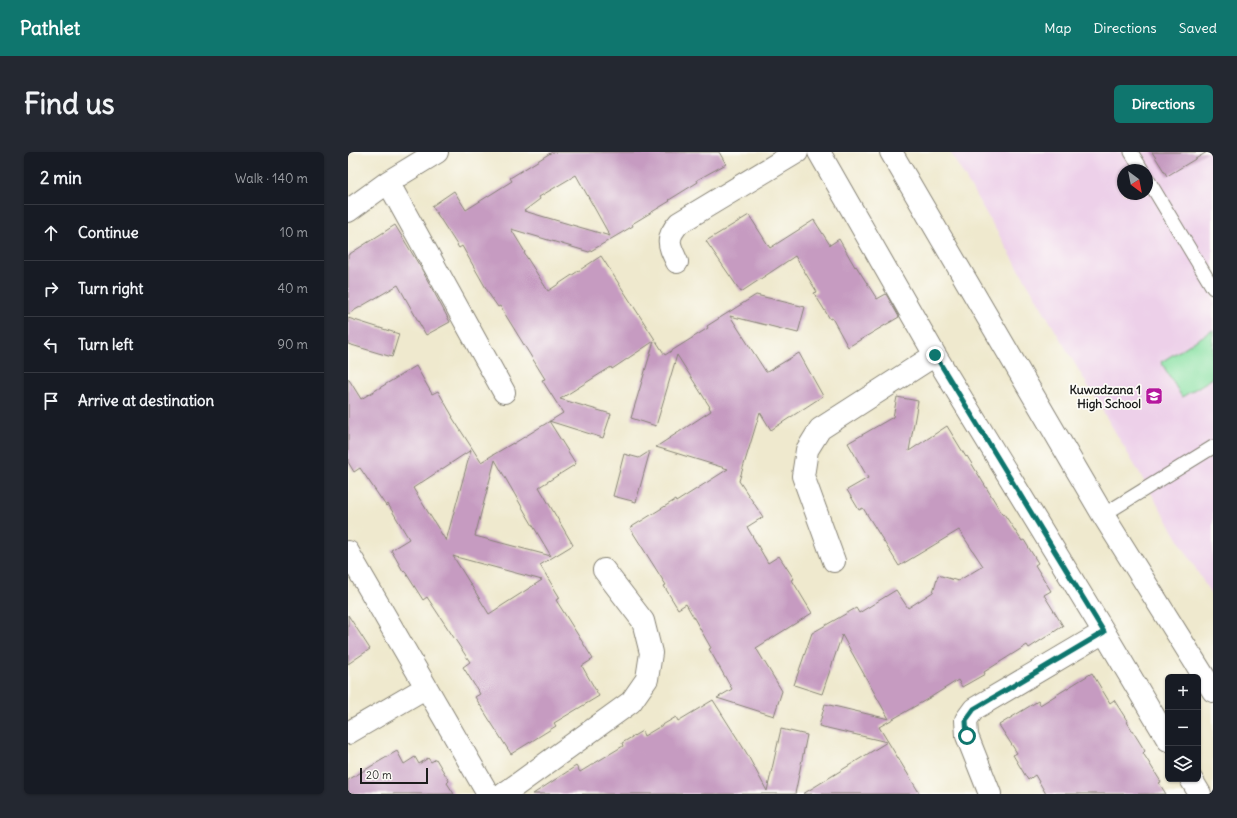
<!DOCTYPE html>
<meta charset="utf-8">
<style>
:root{--surface:#171b24;--page:#242831;--text:#f1f3f6;--muted:#9ea1a6;--line:#363941;--accent:#0f766e}
body{margin:0;font-family:Delius,sans-serif;background:var(--page);color:var(--text)}
.controls{position:absolute;right:12px;bottom:12px;display:grid;overflow:hidden;border-radius:6px;box-shadow:0 1px 3px #0004}
.controls button{width:36px;height:36px;display:grid;place-items:center;padding:0;border:0;border-bottom:1px solid var(--line);background:var(--surface);color:var(--text);font:20px sans-serif}
.compass{position:absolute;left:769px;top:12px;width:36px;height:36px;border-radius:50%;background:var(--surface);box-shadow:0 1px 3px #0004;rotate:148deg}
.scale{position:absolute;left:12px;bottom:10px;width:68px;box-sizing:border-box;padding-left:4px;border:2px solid #1c1c1c;border-top:0;font-size:11px;line-height:14px;white-space:nowrap;color:#1c1c1c;-webkit-text-stroke:3px #fdfcf7;paint-order:stroke}
.stop{position:absolute;width:12px;height:12px;margin:-9px;border:3px solid #0f766e;border-radius:50%;background:#fff}
.stop.end{background:#0f766e;border-color:#fff;box-shadow:0 1px 4px #0008}
.list{margin:0;padding:0;list-style:none}
h2{display:flex;justify-content:space-between;align-items:center;height:52px;margin:0;padding:0 16px;font-size:17px}
h2 small{font-size:13px;font-weight:400;color:var(--muted)}
.list li{display:grid;grid-template-columns:26px 1fr auto;gap:12px;align-items:center;box-sizing:border-box;height:56px;padding:0 16px;border-top:1px solid var(--line)}
.list b{display:block;font-size:15px;white-space:nowrap}
.list em{font-size:13px;font-style:normal;color:var(--muted)}
.icon{flex:none;width:22px;height:22px;fill:none;stroke:currentColor;stroke-width:2;stroke-linecap:round;stroke-linejoin:round}
.map{position:relative;flex:none;width:865px;height:642px;overflow:hidden;border-radius:6px}
header{display:flex;align-items:center;gap:24px;box-sizing:border-box;height:56px;padding:0 20px;background:var(--accent);color:#fff}
header strong{font-size:19px}
nav{display:flex;gap:22px;margin-inline-start:auto;font-size:14px}
.intro{display:flex;align-items:center;justify-content:space-between;box-sizing:border-box;height:96px;padding:0 24px}
h1{margin:0;font-size:28px}
.button{padding:10px 18px;border-radius:6px;background:var(--accent);color:#fff;font-size:14px;font-weight:700}
main{display:flex;gap:24px;padding:0 24px}
aside{flex:1;background:var(--surface);border-radius:6px;box-shadow:0 1px 3px #0004}
.map>svg:first-child{display:block}
.built{fill:#edd0e9;fill-rule:evenodd}
.green{fill:#8ae1a4;stroke:#537e60}
.building{fill:#c69bc1;fill-rule:evenodd}
.lines{fill:none;stroke-linecap:round;stroke-linejoin:round}
.service-casing{stroke:#868275;stroke-width:15}
.minor-casing{stroke:#868275;stroke-width:24}
.service{stroke:#fff;stroke-width:13}
.minor{stroke:#fff;stroke-width:22}
.route{stroke:#0f766e;stroke-width:5}
.labels{text-anchor:middle;dominant-baseline:central;stroke-width:3.5;stroke-linejoin:round;paint-order:stroke}
.poi-label{font-size:12px;font-weight:bold;fill:#1c1c1c;stroke:#fdfcf7;text-anchor:end}
</style>
<header>
<strong>Pathlet</strong>
<nav><a>Map</a><a>Directions</a><a>Saved</a></nav>
</header>
<div class="intro"><h1>Find us</h1><a class="button">Directions</a></div>
<main>
<aside>
<h2>2 min<small>Walk · 140 m</small></h2>
<ul class="list">
<li><svg class="icon" aria-label="ahead" viewBox="0 0 24 24"><path d="M12 20V5M6 11l6-6 6 6"/></svg><div><b>Continue</b></div><em>10 m</em></li>
<li><svg class="icon" aria-label="right" viewBox="0 0 24 24"><path d="M7 20v-9h11M14 6l5 5-5 5"/></svg><div><b>Turn right</b></div><em>40 m</em></li>
<li><svg class="icon" aria-label="left" viewBox="0 0 24 24"><path d="M17 20v-9H6M10 6l-5 5 5 5"/></svg><div><b>Turn left</b></div><em>90 m</em></li>
<li><svg class="icon" aria-label="arrive" viewBox="0 0 24 24"><path d="M6 21V4h12l-3 4 3 4H6"/></svg><div><b>Arrive at destination</b></div></li>
</ul>
</aside>
<div class="map">
<svg width="865" height="642" viewBox="0 0 865 642">
<rect width="100%" height="100%" fill="#fdfcf7"/>
<filter id="ink" filterUnits="userSpaceOnUse"><feTurbulence type="fractalNoise" baseFrequency=".025" numOctaves="2"/><feDisplacementMap in="SourceGraphic" scale="8" xChannelSelector="R" yChannelSelector="G"/><feConvolveMatrix kernelMatrix="1 2 1 2 8 2 1 2 1" color-interpolation-filters="sRGB"/></filter>
<filter id="wash" filterUnits="userSpaceOnUse"><feTurbulence type="fractalNoise" baseFrequency=".012" numOctaves="4" result="noise"/><feDisplacementMap in="SourceGraphic" scale="16" xChannelSelector="R" yChannelSelector="G"/><feGaussianBlur stdDeviation="0.9" result="paint"/><feColorMatrix in="noise" values="0 0 0 0 0 0 0 0 0 0 0 0 0 0 0 0 0 1.4 0 .05"/><feComposite in="paint" operator="in"/></filter>
<g filter="url(#wash)">
<rect width="100%" height="100%" fill="#efe9ce"/>
<path class="built" d="M602,0H865V446ZM775,18H799V42H775Z"/>
<path class="green" d="M865,178V226L834,245L813,210Z"/>
<g id="blocks">
<path class="building" d="M204,0H371L378,12L349,28L350,30L321,48L322,49L284,72L285,74L241,100L163,77L177,100L176,101L200,139L253,104L317,203L360,176L359,174L408,143L457,155L450,181L382,164L418,220H419L451,201L475,244L423,278L412,260L391,329L415,365L399,375L420,411L431,404L446,427L444,428L464,461L408,496L434,539L426,564L369,546L384,537L361,497L363,496L338,452L330,457L316,434L318,433L282,376L327,348L328,350L380,317L308,295L363,259L361,255H362L329,203L308,274L283,266L306,189L264,217L263,215L212,247L263,262L255,286L201,269L228,312L191,335L225,393L192,413L212,446L208,448L245,507L234,514L251,544L206,571L208,574L163,602L127,545L132,542L115,515L122,510L79,445L75,448L56,418L55,419L43,398L61,387L40,352L38,354L12,316L6,320L0,310V226L13,247L68,214L84,242L90,239L105,265H104L133,310L165,291V292L215,261L194,228L197,227L152,154L150,155L143,145L114,94L111,96L84,54L106,39L118,58L164,29L162,26ZM228,23L262,84L176,59L192,47L191,45ZM123,298L98,389L65,336ZM147,308L178,362L203,404L127,384ZM105,404L108,405L194,428L141,462Z
M804,0H859L819,24Z
M401,63L422,96L466,68L482,93L491,87L507,115L508,114L529,147L538,142L551,165L500,195L484,166L482,167L466,141L469,140L447,104L393,140L358,89Z
M47,73L73,116L102,170L78,183L50,133L0,162V103Z
M0,166L51,182L44,205L0,192Z
M549,245L570,249L561,299L599,274L618,305L619,304L655,363L656,362L674,389L676,388L690,411L687,413L703,439L696,443L715,474L681,496L679,493L636,520L637,522L614,535L610,528L583,545L531,575L572,642H455L539,590L471,574L477,552L541,567L494,483L474,542L446,533L464,481L508,456L511,461L548,438L560,456L585,440L590,423L610,429L635,414L611,378L551,414L515,356L511,358L499,338L520,326L500,291L545,265Z
M302,299L288,350L265,344L276,302L291,306Z
M0,463L22,497L0,512Z
M744,521L762,551L766,548L780,570H779L797,599L795,601L813,630L811,631L818,642H698L687,623L680,628L665,603L669,601L651,573L690,549L692,553Z
M365,548L398,600L419,639L433,577L459,583L447,642H185L228,614L232,620L275,594L274,591L294,579L296,584L328,565L330,569Z
M49,599L56,612L67,605L71,612L80,606L83,610L88,607L101,629L99,631L106,642H0V628Z"/>
</g>
</g>
<g filter="url(#ink)">
<use href="#blocks" fill-opacity="0" stroke="#868275" stroke-width="1"/>
<g class="lines">
<defs>
<path id="service" d="M783,0L794,18
M799,26L865,136
M755,363L865,295"/>
<path id="minor" d="M471,0L587,203L756,480L820,588
M543,0L755,363L865,539
M40,30L156,240
M0,59L40,30L89,0
M329,110C321,93 317,87 331,71L449,0
M0,400L140,642
M486,409L455,324L459,298L472,277L587,203
M0,581L77,536
M843,627L852,642
M156,642L283,550L299,527L303,501L295,469L256,418
M642,642L619,584L618,568L626,557L756,480"/>
</defs>
<use href="#service" class="service-casing"/>
<use href="#minor" class="minor-casing"/>
<use href="#service" class="service"/>
<use href="#minor" class="minor"/>
</g>
</g>
<g class="lines" filter="url(#ink)">
<path class="route" d="M587,203L756,480L626,557L618,568L619,584"/>
</g>
<defs>
<symbol id="school-square" viewBox="-11 -11 22 22"><rect x="-9" y="-9" width="18" height="18" rx="4" fill="#b5179e" stroke="#fdfcf7"/><path d="M0-5L7-2L0 1L-7-2ZM-4 1L0 2.5L4 1V4Q0 6-4 4Z" fill="#fff"/></symbol>
</defs>
<g fill-rule="evenodd">
<use href="#school-square" x="796" y="234" width="20" height="20"/>
</g>
<g class="labels">
<g class="poi-label">
<text x="793" y="237">Kuwadzana 1<tspan x="793" dy="14">High School</tspan></text>
</g>
</g>
</svg>
<div class="controls">
<button>+</button>
<button>−</button>
<button><svg class="icon" aria-label="layers" viewBox="0 0 24 24"><path d="M12 4l9 5-9 5-9-5zM3 14l9 5 9-5"/></svg></button>
</div>
<svg class="compass" viewBox="-18 -18 36 36"><path d="M0-13l5 13h-10z" fill="#e53935"/><path d="M0 13l5-13h-10z" fill="#9ea1a6"/></svg>
<div class="scale">20 m</div>
<div class="stop" style="left:619px;top:584px"></div>
<div class="stop end" style="left:587px;top:203px"></div>
</div>
</main>
